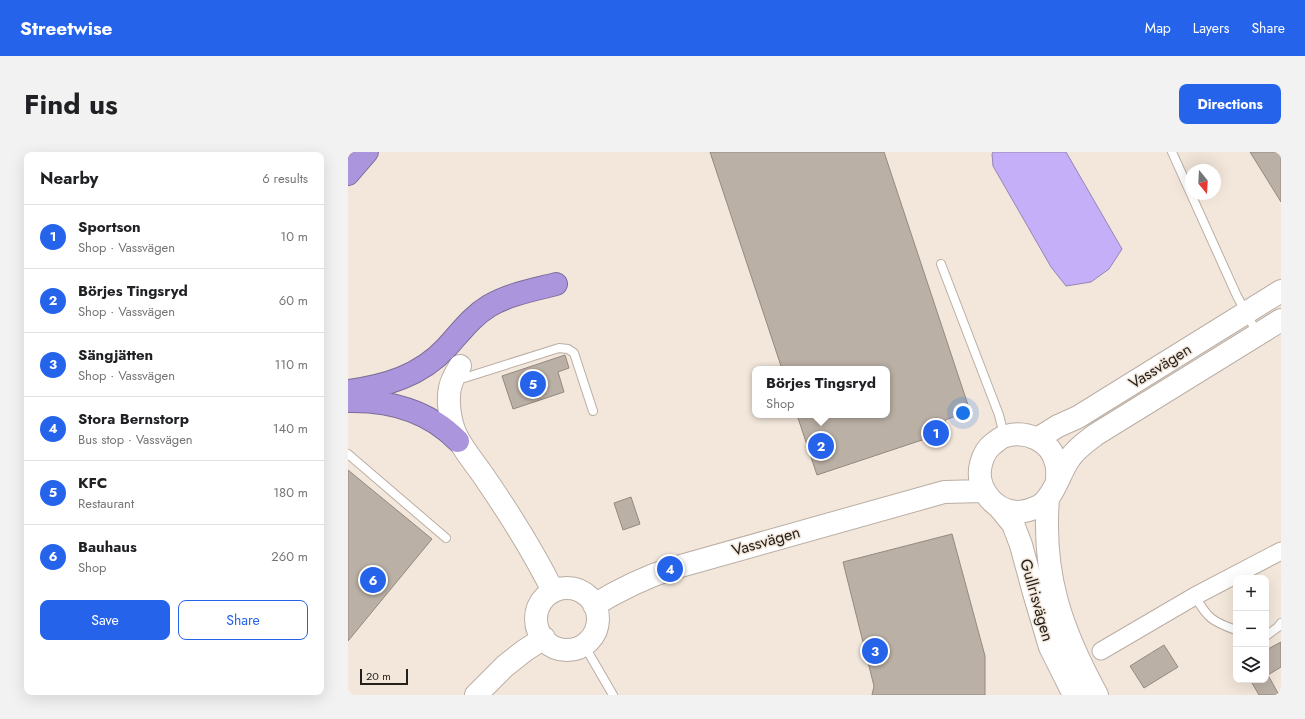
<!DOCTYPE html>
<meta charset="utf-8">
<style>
:root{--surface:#fff;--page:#f2f2f2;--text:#202124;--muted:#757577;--line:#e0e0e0;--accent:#2563eb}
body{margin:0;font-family:Jost,sans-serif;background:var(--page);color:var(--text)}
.controls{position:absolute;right:12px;bottom:12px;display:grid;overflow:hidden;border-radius:8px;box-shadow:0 4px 16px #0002}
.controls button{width:36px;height:36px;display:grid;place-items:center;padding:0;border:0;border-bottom:1px solid var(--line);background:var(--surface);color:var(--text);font:20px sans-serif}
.compass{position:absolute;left:837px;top:12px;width:36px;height:36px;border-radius:50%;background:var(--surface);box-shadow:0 4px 16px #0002;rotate:162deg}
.scale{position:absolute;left:12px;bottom:10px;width:48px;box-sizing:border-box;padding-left:4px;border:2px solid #24201c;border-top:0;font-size:11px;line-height:14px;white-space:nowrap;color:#24201c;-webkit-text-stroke:3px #f3e7db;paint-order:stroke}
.you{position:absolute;left:615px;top:261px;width:14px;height:14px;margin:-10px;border:3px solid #fff;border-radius:50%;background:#1a73e8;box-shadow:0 0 0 6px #1a73e833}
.badge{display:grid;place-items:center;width:26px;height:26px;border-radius:50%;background:var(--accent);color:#fff;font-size:13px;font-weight:700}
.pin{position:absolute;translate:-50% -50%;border:2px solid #fff;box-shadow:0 1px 4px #0006}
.popup{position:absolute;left:404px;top:214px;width:138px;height:52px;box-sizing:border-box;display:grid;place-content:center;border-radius:8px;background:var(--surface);filter:drop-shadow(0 1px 3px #0005);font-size:13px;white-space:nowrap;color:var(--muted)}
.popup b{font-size:15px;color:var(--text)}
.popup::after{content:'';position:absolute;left:50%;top:100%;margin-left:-8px;border:8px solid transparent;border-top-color:var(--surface)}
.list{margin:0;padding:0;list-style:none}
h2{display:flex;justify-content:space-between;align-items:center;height:52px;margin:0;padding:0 16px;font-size:17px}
h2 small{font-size:13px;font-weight:400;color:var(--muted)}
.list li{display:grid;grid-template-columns:26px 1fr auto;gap:12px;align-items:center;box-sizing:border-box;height:64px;padding:0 16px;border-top:1px solid var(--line)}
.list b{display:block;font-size:15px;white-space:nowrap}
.list p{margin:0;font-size:13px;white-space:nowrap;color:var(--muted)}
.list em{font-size:13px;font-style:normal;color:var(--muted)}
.actions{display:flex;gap:8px;padding:12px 16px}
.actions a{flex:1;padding:9px 0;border:1px solid var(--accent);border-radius:8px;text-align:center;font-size:14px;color:var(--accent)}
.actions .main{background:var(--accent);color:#fff}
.icon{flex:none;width:22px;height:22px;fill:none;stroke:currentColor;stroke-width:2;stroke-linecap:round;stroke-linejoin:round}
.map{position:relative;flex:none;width:933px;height:543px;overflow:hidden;border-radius:8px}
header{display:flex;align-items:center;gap:24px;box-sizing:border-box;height:56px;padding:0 20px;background:var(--accent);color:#fff}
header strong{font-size:19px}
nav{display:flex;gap:22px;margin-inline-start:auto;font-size:14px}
.intro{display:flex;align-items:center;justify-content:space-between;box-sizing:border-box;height:96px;padding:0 24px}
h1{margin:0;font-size:28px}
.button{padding:10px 18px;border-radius:8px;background:var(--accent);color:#fff;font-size:14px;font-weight:700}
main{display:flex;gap:24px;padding:0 24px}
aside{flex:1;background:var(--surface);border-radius:8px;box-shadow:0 4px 16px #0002}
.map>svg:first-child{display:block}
.water{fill:#c5aff8;stroke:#9584b6}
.building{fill:#bbb0a5;stroke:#94897e}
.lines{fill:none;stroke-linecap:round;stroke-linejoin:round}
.lane-casing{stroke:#baaea4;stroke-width:10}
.street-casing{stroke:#baaea4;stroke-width:19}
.secondary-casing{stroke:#baaea4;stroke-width:24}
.highway-casing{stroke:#7c6c99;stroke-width:24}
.lane{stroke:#fff;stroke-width:8}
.street{stroke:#fff;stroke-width:17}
.secondary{stroke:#fff;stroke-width:22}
.highway{stroke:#ab95dc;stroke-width:22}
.labels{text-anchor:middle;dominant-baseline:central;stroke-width:3;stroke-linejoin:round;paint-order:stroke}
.street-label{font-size:16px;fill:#24201c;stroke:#f3e7db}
</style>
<header>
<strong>Streetwise</strong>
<nav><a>Map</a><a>Layers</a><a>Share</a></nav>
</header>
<div class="intro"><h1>Find us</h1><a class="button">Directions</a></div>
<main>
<aside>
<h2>Nearby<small>6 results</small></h2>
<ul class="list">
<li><span class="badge">1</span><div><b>Sportson</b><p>Shop · Vassvägen</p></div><em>10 m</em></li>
<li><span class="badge">2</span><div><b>Börjes Tingsryd</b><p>Shop · Vassvägen</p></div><em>60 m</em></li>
<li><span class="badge">3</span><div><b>Sängjätten</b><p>Shop · Vassvägen</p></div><em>110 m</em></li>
<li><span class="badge">4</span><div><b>Stora Bernstorp</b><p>Bus stop · Vassvägen</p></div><em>140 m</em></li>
<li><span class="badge">5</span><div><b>KFC</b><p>Restaurant</p></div><em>180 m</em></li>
<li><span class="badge">6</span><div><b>Bauhaus</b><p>Shop</p></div><em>260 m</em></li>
</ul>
<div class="actions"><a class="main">Save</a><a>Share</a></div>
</aside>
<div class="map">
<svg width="933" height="543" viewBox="0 0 933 543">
<rect width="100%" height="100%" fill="#f3e7db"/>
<path class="water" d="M645,0H718L774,97L761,117L743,130L718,134L703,115L645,14L644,2Z"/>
<path class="building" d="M362,0H536L622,259L597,268L601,279L469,323L449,263H539V217H434Z
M902,0H933V50Z
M217,203L221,216L210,220L216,240L165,257L154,224Z
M0,318L84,387L0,489Z
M283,345L292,372L275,378L266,351Z
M604,382L637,504V543H524L526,534L495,410Z
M933,490V515L920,523L931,543H911L904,531L909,528H918V498Z
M816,493L830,515L796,536L782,514Z"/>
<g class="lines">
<defs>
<path id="lane" d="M824,0L889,144L909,181
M593,112L651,263L656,283
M116,226L211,196L220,197L226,201L245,259
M0,302L98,386
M847,444C859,466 865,470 888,478
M918,484L930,475L933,471
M236,493L265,543"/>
<path id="street" d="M753,499L847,444L933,399"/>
<path id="secondary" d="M112,214C110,218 107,222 105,227C98,241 101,264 106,278C112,295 129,313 139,329C163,364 186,401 205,439
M689,287L710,274L730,265L933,139
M709,329C709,324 710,317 708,311C703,289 679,278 658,284C653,285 649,289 645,292C638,297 635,304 633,312C627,334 644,358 668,360C676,360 683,358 691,354C706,346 712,319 722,306C728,297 738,290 747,283L933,168
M700,346C694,423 713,477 749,543
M651,355L665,372L673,393L686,441L702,495L726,543
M188 467a31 31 0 1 1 62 0a31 31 0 1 1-62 0Z
M246,453C271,438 295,426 322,417L596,340L636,339
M128,543L157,514L176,499L196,486"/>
<path id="highway" d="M0,22L19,0
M0,239C37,234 72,224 98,196C112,181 123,165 141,154C161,142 185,138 208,132
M0,249C41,248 81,259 110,289"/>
</defs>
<use href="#lane" class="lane-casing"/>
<use href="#street" class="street-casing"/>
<use href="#secondary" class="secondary-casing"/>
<use href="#highway" class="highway-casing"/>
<use href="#lane" class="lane"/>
<use href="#street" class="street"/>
<use href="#secondary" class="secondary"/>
<use href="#highway" class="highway"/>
</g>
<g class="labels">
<g class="street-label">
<text transform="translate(812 214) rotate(-32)">Vassvägen</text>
<text transform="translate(418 389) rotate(-16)">Vassvägen</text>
<text transform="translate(689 448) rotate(74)">Gullrisvägen</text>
</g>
</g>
</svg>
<div class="controls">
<button>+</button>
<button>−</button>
<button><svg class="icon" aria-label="layers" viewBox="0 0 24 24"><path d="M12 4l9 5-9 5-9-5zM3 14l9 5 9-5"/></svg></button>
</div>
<svg class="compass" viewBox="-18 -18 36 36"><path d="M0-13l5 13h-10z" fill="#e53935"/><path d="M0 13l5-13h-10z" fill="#757577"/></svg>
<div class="scale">20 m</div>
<div class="you"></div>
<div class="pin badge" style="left:588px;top:281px">1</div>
<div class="pin badge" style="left:473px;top:294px">2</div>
<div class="popup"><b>Börjes Tingsryd</b>Shop</div>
<div class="pin badge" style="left:527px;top:499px">3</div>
<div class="pin badge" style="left:322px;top:417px">4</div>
<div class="pin badge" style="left:185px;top:232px">5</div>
<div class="pin badge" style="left:25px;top:428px">6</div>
</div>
</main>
